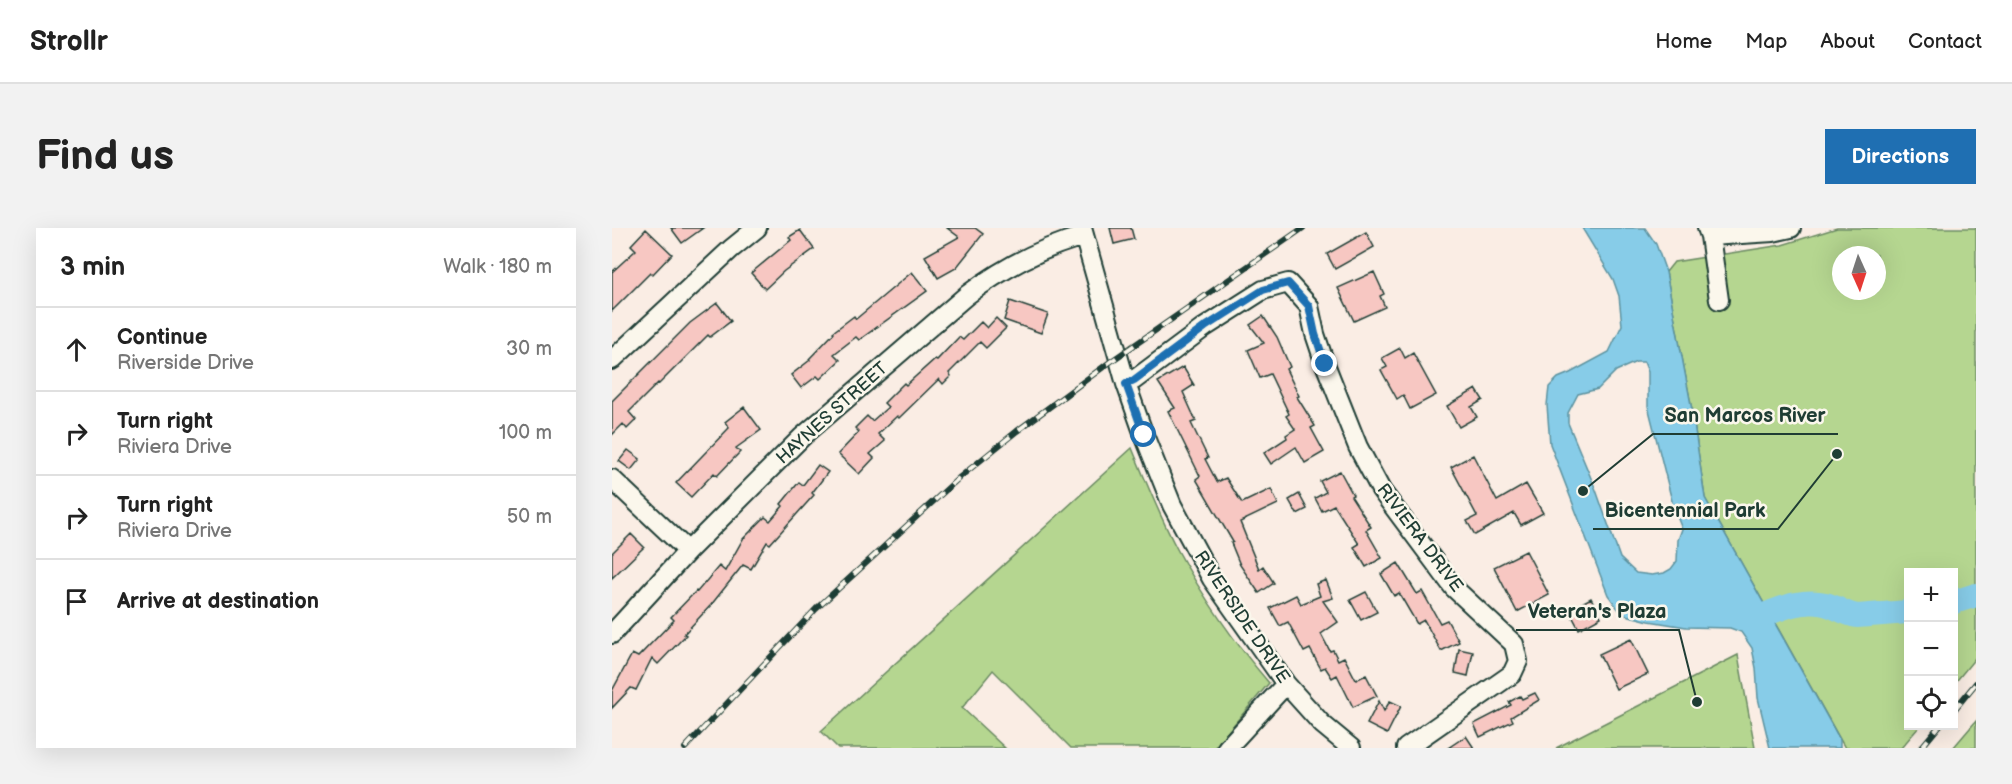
<!DOCTYPE html>
<meta charset="utf-8">
<style>
:root{--surface:#fff;--page:#f2f2f2;--text:#222;--muted:#767676;--line:#e0e0e0;--accent:#1f6fb2}
body{margin:0;font-family:"Balsamiq Sans",sans-serif;background:var(--page);color:var(--text)}
.controls{position:absolute;right:18px;bottom:18px;display:grid;overflow:hidden;border-radius:0px;box-shadow:0 6px 24px #0002}
.controls button{width:54px;height:54px;display:grid;place-items:center;padding:0;border:0;border-bottom:2px solid var(--line);background:var(--surface);color:var(--text);font:30px sans-serif}
.compass{position:absolute;left:1220px;top:18px;width:54px;height:54px;border-radius:50%;background:var(--surface);box-shadow:0 6px 24px #0002;rotate:177deg}
.stop{position:absolute;width:18px;height:18px;margin:-14px;border:4px solid #1f6fb2;border-radius:50%;background:#fff}
.stop.end{background:#1f6fb2;border-color:#fff;box-shadow:0 2px 6px #0008}
.list{margin:0;padding:0;list-style:none}
h2{display:flex;justify-content:space-between;align-items:center;height:78px;margin:0;padding:0 24px;font-size:26px}
h2 small{font-size:20px;font-weight:400;color:var(--muted)}
.list li{display:grid;grid-template-columns:39px 1fr auto;gap:18px;align-items:center;box-sizing:border-box;height:84px;padding:0 24px;border-top:2px solid var(--line)}
.list b{display:block;font-size:22px;white-space:nowrap}
.list p{margin:0;font-size:20px;white-space:nowrap;color:var(--muted)}
.list em{font-size:20px;font-style:normal;color:var(--muted)}
.icon{flex:none;width:33px;height:33px;fill:none;stroke:currentColor;stroke-width:2;stroke-linecap:round;stroke-linejoin:round}
.map{position:relative;flex:none;width:1364px;height:520px;overflow:hidden;border-radius:0px}
header{display:flex;align-items:center;gap:36px;box-sizing:border-box;height:84px;padding:0 30px;background:var(--surface);border-bottom:2px solid var(--line)}
header strong{font-size:28px}
nav{display:flex;gap:33px;margin-inline-start:auto;font-size:21px}
.intro{display:flex;align-items:center;justify-content:space-between;box-sizing:border-box;height:144px;padding:0 36px}
h1{margin:0;font-size:42px}
.button{padding:15px 27px;border-radius:0px;background:var(--accent);color:#fff;font-size:21px;font-weight:700}
main{display:flex;gap:36px;padding:0 36px}
aside{flex:1;background:var(--surface);border-radius:0px;box-shadow:0 6px 24px #0002}
.map>svg:first-child{display:block}
.green{fill:#b5d690;stroke:#6a8a62;stroke-width:1.5;fill-rule:evenodd}
.water{fill:#87cce8;stroke:#5d93a0;stroke-width:1.5;fill-rule:evenodd}
.lines{fill:none;stroke-linecap:round;stroke-linejoin:round}
.river{stroke:#87cce8;stroke-width:24}
.building{fill:#f7c7c2;stroke:#1f3d34;stroke-width:1.5}
.minor-casing{stroke:#1f3d34;stroke-width:22}
.minor{stroke:#fbf7ec;stroke-width:18}
.rail-casing{stroke:#1f3d34;stroke-width:6}
.rail{stroke:#fbf7ec;stroke-width:4;stroke-dasharray:11;stroke-linecap:butt}
.route{stroke:#1f6fb2;stroke-width:8}
.labels{text-anchor:middle;dominant-baseline:central;stroke-width:5;stroke-linejoin:round;paint-order:stroke}
.street-label{font-size:18px;fill:#1f3d34;stroke:#fbf7ec}
.leader{fill:none;stroke:#1f3d34;stroke-width:2}
.callout-dot{fill:#1f3d34;stroke:#fbf7ec;stroke-width:2}
.callout-label{font-size:20px;text-anchor:middle;font-weight:bold;fill:#1f3d34;stroke:#fbf7ec;stroke-width:5;stroke-linejoin:round;paint-order:stroke}
</style>
<header>
<strong>Strollr</strong>
<nav><a>Home</a><a>Map</a><a>About</a><a>Contact</a></nav>
</header>
<div class="intro"><h1>Find us</h1><a class="button">Directions</a></div>
<main>
<aside>
<h2>3 min<small>Walk · 180 m</small></h2>
<ul class="list">
<li><svg class="icon" aria-label="ahead" viewBox="0 0 24 24"><path d="M12 20V5M6 11l6-6 6 6"/></svg><div><b>Continue</b><p>Riverside Drive</p></div><em>30 m</em></li>
<li><svg class="icon" aria-label="right" viewBox="0 0 24 24"><path d="M7 20v-9h11M14 6l5 5-5 5"/></svg><div><b>Turn right</b><p>Riviera Drive</p></div><em>100 m</em></li>
<li><svg class="icon" aria-label="right" viewBox="0 0 24 24"><path d="M7 20v-9h11M14 6l5 5-5 5"/></svg><div><b>Turn right</b><p>Riviera Drive</p></div><em>50 m</em></li>
<li><svg class="icon" aria-label="arrive" viewBox="0 0 24 24"><path d="M6 21V4h12l-3 4 3 4H6"/></svg><div><b>Arrive at destination</b></div></li>
</ul>
</aside>
<div class="map">
<svg width="1364" height="520" viewBox="0 0 1364 520">
<rect width="100%" height="100%" fill="#faede4"/>
<filter id="ink" filterUnits="userSpaceOnUse"><feTurbulence type="fractalNoise" baseFrequency=".0167" numOctaves="2"/><feDisplacementMap in="SourceGraphic" scale="12" xChannelSelector="R" yChannelSelector="G"/><feConvolveMatrix kernelMatrix="1 2 1 2 8 2 1 2 1" color-interpolation-filters="sRGB"/></filter>
<g filter="url(#ink)">
<path class="green" d="M1225,0H1364V429L1342,456V344H1296V497L1308,498L1289,520H1233L1093,270L1080,182L1054,44L1062,34L1170,17ZM1229,27H1265V63H1229Z
M520,220C534,254 548,289 565,321C591,369 622,414 657,455L602,520H459L381,442L350,480L393,520H226L209,503Z
M1126,427L1143,520H944Z
M1364,493V520H1341Z"/>
<path class="water" d="M970,0H1033L1044,16L1054,44L1080,182L1093,270L1228,512V520H1158L1146,470L1144,440L1140,420L1129,404L1118,400L1074,399L1037,393L1010,386L996,367L938,216L935,177L937,159L946,150L958,145L997,124L1010,97L1007,68L1001,51ZM1024,134H1032L1036,144V178L1062,281L1070,301L1066,312L1065,333L1059,341L1052,345L1040,347L1024,345L1008,330L984,262L956,195V185L966,166L986,161L1004,143Z"/>
<g class="lines">
<path class="river" d="M1342,374L1364,367
M1144,390C1166,382 1189,370 1213,376C1225,379 1233,386 1245,388L1296,384"/>
</g>
<path class="building" d="M59,0H91L70,15Z
M335,0H363L371,6L344,40L326,50L313,28L347,9Z
M498,0H519L522,11L502,16Z
M34,1L60,26L40,47L38,45L0,83V44L24,22L19,17Z
M188,2L202,21L172,43L153,61L139,45L179,12L177,9Z
M754,4L762,19L723,41L715,26Z
M300,44L315,63L247,112L244,109L222,126L228,132L208,151L205,148L189,160L179,147L198,132L197,131L222,105L221,104L242,88L244,91Z
M762,44L772,66L768,68L773,79L742,93L726,60Z
M398,73L436,86L429,105L392,92Z
M105,75L119,93L98,109L96,107L47,156L46,155L17,184L24,192L15,201L11,196L0,207V173L78,95Z
M651,88L665,109L678,139L674,141L687,168L685,169L703,198L699,200L712,224L693,235L684,219L659,236L652,225L675,210L674,207L683,201L674,188L677,186L658,146L648,150L636,122L652,115L638,97Z
M384,90L394,100L374,120L368,114L337,145L339,148L331,156L327,151L287,190L285,188L266,206L273,213L258,226L262,230L247,246L226,226L247,204L243,200L255,188L260,193L276,179L272,175L292,155L294,157L323,131L325,132L347,109L351,112L369,94L375,100Z
M788,120L793,130L801,125L824,167L798,181L791,167L785,171L769,142L775,139L770,130Z
M571,139L582,157L571,164L584,193L579,195L596,230L593,231L605,254L614,250L630,275L659,261L666,276L628,294L647,341L651,338L662,355L647,365L628,337L619,315L621,314L584,251L588,248L556,183L563,180L546,154Z
M864,161L871,172L859,179L865,189L847,199L835,178Z
M132,179L149,202L124,220L128,224L105,248L102,245L79,269L64,255L117,200L113,194Z
M16,222L28,231L19,242L7,233Z
M861,227L885,273L914,256L931,285L909,297L902,285L863,307L855,293L865,288L839,239Z
M206,237L216,244L200,265L202,267L158,316L155,314L139,341L131,337L99,377L72,406L74,407L46,436L40,430L24,462L19,460L0,480V463L20,426L26,429L62,392L59,389L84,363L85,364L107,338L113,343L131,311L153,289L158,293L171,278L169,276L187,254L191,257Z
M728,243L741,267L739,268L759,299L754,302L770,330L754,339L742,319L747,316L722,277L710,283L703,270L714,264L708,253Z
M687,266L695,281L685,286L677,272Z
M19,306L32,319L0,350V325Z
M914,323L937,367L905,384L882,339Z
M786,335L805,366L810,363L828,395L835,392L847,414L829,423L812,392L805,396L787,365L782,368L769,346Z
M714,352L721,370L711,373L726,394L709,406L718,423L721,422L726,432L732,429L744,452L754,447L765,468L741,479L725,447L720,450L713,439L709,441L698,421L692,424L676,394L668,398L658,380L684,367L689,376L708,368L704,356Z
M754,364L765,384L749,392L738,372Z
M979,370L989,389L967,401L957,382Z
M1019,411L1036,446L1004,461L987,426Z
M847,421L861,424L856,448L843,445Z
M923,465L927,472L899,489L901,493L868,509L862,496L899,477L897,474L908,468L910,471Z
M767,473L772,483L778,473L789,478L775,506L755,496Z
M854,508L862,520H836Z"/>
<g class="lines">
<defs>
<path id="minor" d="M470,0L514,156L532,207L560,277L600,351L674,456L710,496L739,520
M1095,0L1098,8L1107,72
M1098,8L1161,4L1179,0
M0,132L119,21L145,0
M514,156L522,152L593,99L651,62L676,55L697,78L703,106L713,136L746,219L769,262L842,360L902,416L906,433L900,446L794,520
M0,251L76,323
M0,406L76,323L190,209L355,67C391,40 428,20 472,8
M615,520L674,456"/>
</defs>
<use href="#minor" class="minor-casing"/>
<use href="#minor" class="minor"/>
<defs>
<path id="rail" d="M1342,482L1364,455
M73,520L204,381L348,249L405,203L498,134L691,0
M1309,520L1328,497"/>
</defs>
<use href="#rail" class="rail-casing"/>
<use href="#rail" class="rail"/>
</g>
</g>
<g class="lines" filter="url(#ink)">
<path class="route" d="M532,207L514,156L522,152L593,99L651,62L676,55L697,78L703,106L713,136"/>
</g>
<g class="labels">
<g class="street-label">
<text transform="translate(220 185) rotate(-42)">HAYNES STREET</text>
<text transform="translate(808 310) rotate(53)">RIVIERA DRIVE</text>
<text transform="translate(630 389) rotate(56)">RIVERSIDE DRIVE</text>
</g>
</g>
<path class="leader" d="M971 263L1041 206H1226M1225 226L1166 301H981M1085 474L1067 402H904"/>
<g class="callout-dot">
<circle cx="971" cy="263" r="6"/>
<circle cx="1225" cy="226" r="6"/>
<circle cx="1085" cy="474" r="6"/>
</g>
<g class="callout-label">
<text x="1133" y="194">San Marcos River</text>
<text x="1073" y="289">Bicentennial Park</text>
<text x="985" y="390">Veteran's Plaza</text>
</g>
</svg>
<div class="controls">
<button>+</button>
<button>−</button>
<button><svg class="icon" aria-label="locate" viewBox="0 0 24 24"><circle cx="12" cy="12" r="6"/><path d="M12 2v4M12 18v4M2 12h4M18 12h4"/></svg></button>
</div>
<svg class="compass" viewBox="-18 -18 36 36"><path d="M0-13l5 13h-10z" fill="#e53935"/><path d="M0 13l5-13h-10z" fill="#767676"/></svg>
<div class="stop" style="left:532px;top:207px"></div>
<div class="stop end" style="left:713px;top:136px"></div>
</div>
</main>
